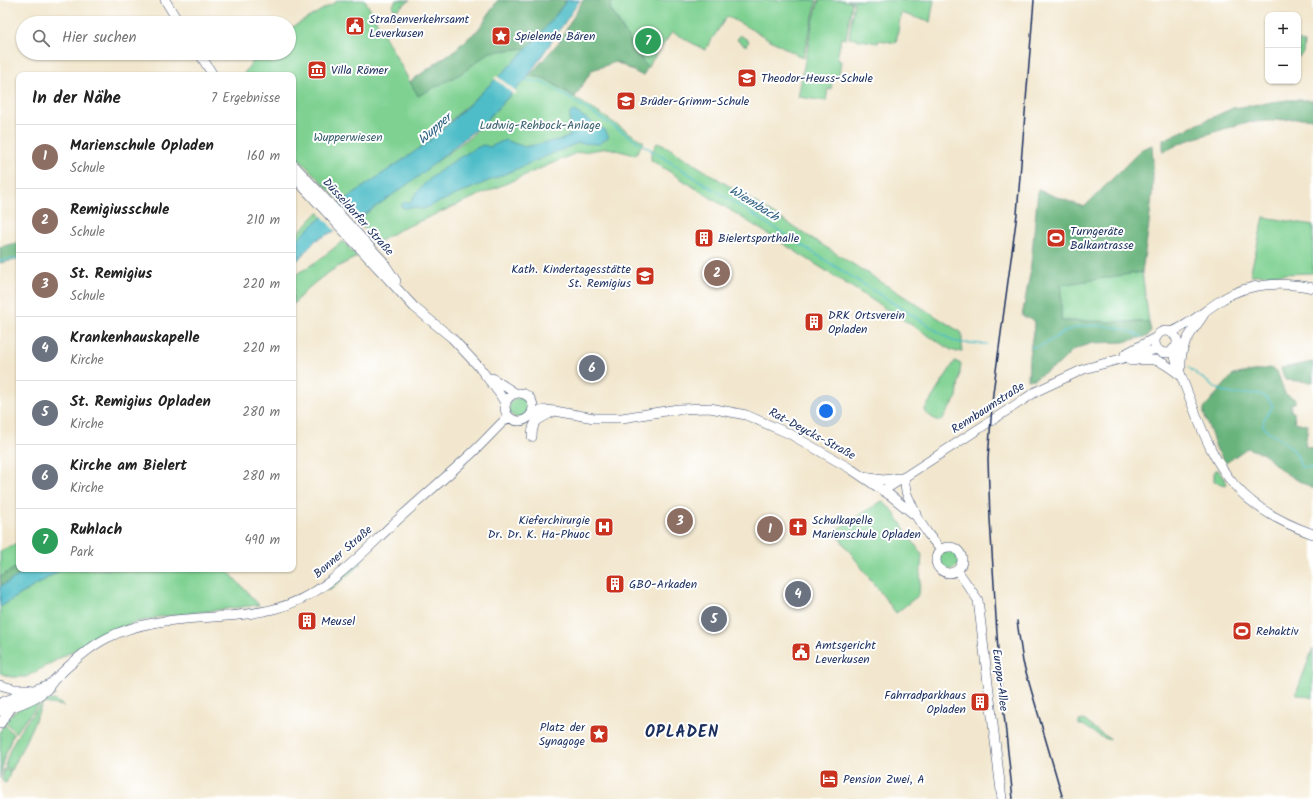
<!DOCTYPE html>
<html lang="de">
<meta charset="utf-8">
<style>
:root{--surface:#fff;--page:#f2f2f2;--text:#222;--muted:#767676;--line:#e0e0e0;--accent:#c8321e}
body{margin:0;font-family:Kalam,sans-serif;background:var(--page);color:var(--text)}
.controls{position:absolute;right:12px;top:12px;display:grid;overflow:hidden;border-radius:8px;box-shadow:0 1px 3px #0004}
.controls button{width:36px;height:36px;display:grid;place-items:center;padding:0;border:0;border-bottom:1px solid var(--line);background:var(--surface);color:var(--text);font:20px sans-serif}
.you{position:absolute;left:826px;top:411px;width:14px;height:14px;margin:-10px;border:3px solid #fff;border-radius:50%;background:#1a73e8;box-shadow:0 0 0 6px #1a73e833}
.badge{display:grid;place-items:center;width:26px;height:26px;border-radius:50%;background:var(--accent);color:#fff;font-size:13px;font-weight:700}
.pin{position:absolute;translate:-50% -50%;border:2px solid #fff;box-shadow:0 1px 4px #0006}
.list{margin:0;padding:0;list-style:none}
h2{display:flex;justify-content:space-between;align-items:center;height:52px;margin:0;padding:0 16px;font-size:17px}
h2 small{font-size:13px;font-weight:400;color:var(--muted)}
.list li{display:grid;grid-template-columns:26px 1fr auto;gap:12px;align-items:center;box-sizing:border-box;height:64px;padding:0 16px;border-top:1px solid var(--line)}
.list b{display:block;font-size:15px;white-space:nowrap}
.list p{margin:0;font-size:13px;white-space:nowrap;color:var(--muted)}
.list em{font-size:13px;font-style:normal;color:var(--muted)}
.icon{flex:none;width:22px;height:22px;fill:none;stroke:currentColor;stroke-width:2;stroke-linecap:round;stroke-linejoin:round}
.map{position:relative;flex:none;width:1313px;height:799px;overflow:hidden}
.search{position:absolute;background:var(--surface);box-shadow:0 1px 3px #0004;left:16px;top:16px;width:280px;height:44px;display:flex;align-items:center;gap:10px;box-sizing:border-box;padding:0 14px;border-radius:22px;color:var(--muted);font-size:15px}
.panel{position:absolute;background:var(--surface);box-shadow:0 1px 3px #0004;left:16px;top:72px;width:280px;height:500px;border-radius:8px}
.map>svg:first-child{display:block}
.green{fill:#7fd192;stroke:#4d8078}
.forest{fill:#67b37c;stroke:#41716d}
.water{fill:#50bdc8;stroke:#367693}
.pier{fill:#f2e7ce}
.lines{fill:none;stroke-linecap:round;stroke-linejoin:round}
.stream{stroke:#50bdc8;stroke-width:1.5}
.major-casing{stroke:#3b4b6f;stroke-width:10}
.major{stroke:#fff;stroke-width:9}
.rail{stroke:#1b2f5e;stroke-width:1.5}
.labels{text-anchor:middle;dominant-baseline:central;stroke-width:4;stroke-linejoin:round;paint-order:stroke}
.poi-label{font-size:12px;fill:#1b2f5e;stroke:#fff;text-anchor:start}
.park-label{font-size:12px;fill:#39606e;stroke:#fff}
.street-label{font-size:12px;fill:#1b2f5e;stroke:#fff}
.water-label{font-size:13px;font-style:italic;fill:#2e6183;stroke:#fff}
.district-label{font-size:16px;font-weight:bold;letter-spacing:1px;fill:#1b2f5e;stroke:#fff}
</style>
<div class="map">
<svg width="1313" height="799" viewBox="0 0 1313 799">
<rect width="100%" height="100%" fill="#fff"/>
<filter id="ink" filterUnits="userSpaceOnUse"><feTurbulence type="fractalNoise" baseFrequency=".025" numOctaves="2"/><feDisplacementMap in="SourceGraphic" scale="8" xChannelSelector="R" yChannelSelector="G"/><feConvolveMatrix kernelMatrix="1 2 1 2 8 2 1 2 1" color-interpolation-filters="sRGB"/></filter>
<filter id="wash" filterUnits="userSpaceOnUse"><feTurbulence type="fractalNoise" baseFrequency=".012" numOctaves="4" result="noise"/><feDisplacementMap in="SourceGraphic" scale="16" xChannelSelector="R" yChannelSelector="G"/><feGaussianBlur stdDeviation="0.9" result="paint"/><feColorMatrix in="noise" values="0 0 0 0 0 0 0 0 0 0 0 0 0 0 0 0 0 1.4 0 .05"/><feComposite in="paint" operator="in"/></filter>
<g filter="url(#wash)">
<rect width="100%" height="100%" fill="#f2e7ce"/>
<path class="green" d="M339,0H365L410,82L456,49L479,29L498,0L548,25L520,58L418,150L341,202L293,153V75H243L258,53H289V29Z
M396,0H410L396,10L392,7Z
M613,0H817L803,58L727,16L705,50L672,32L647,68L610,8Z
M819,0H843L852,3L846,39L841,38L837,60L841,61L839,76H833L831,89H828L826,101L798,97L812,25Z
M847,0H934L930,22L901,13L896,43L879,40L878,43L849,38L854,2Z
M740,35L749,41L746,46L737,40Z
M1299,40L1304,43L1303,53L1298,58Z
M529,76L544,78L644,142L635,155L608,148L576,153L397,231L378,242L356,221L470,137Z
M657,143H661L962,333V351L957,352L951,350L651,160V153Z
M318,212L322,217L293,244V238Z
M1264,217L1313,225V273L1250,275Z
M343,241L357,257C332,269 311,282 293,305V279L298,273L316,262Z
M1142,272L1149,322L1061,321V284Z
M955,361L961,364L957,397L942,420L938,421L925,413V409Z
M509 408a10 10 0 1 1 20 0a10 10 0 1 1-20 0Z
M1216,470H1218L1227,483L1226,485L1214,482V473Z
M882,501L892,510L922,555L919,595L896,613L834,531Z
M19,542V566L0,577L2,586L0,587V551Z
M939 560a10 10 0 1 1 20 0a10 10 0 1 1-20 0Z
M359,562L362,563L329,591L327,589Z
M62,569H226L259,605L159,617L134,623L103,634L26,677H10L0,673V607Z
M1313,648V698L1296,694Z
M56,695L42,700L15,733L5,721C16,709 38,693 56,695Z
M48,700H54L64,706L43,703L12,770L5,767C10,741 25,723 42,703Z
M1084,720L1100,733L1110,738V740L1101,737L1083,725H1079V721Z
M4,724L13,734L4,759L0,779V732Z
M4,769L11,771L6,783L2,781Z"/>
<path class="forest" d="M498,0H567L548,25L528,48L490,52L462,73L418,96L410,82L456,49L479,29Z
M583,0H613L610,9L647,68L643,76L616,62L592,70L575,97L544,78L529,76L559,42Z
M1287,100H1313V119L1304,118L1243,123L1183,142L1163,152V140L1233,108Z
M1152,145C1156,187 1148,230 1142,272L1061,285V321L1149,322L1151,331L1148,336L1123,342L1092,343L1073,350L1059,364L1034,379L1028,380L1029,356L1035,321L1022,316L1030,274L1038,190L1084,207L1142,149Z
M19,242V259L0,263V247Z
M1313,362V382L1285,380L1281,368Z
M1269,368L1277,371L1285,394L1295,399V403H1291V411L1294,412L1295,422L1308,425L1305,446L1313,448V489L1285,473L1262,453L1247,448L1226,463L1217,450L1204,414V408L1233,375Z
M19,566V569H30L2,586L0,577Z"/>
<path class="water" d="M567,0H580L526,79L481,125L419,176L357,220L316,240L293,265V244C329,206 374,181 417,150C440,134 460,113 480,94C512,64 542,36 567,0Z
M574,111L605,130L609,137L599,144L577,143L423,209L413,207L403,208L401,205L405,202H411C420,181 462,154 483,145L490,147L505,140L525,147L563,139L570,136V113Z
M30,569H62L0,607V587Z"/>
<path class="pier" d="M497,76L517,92L514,95L494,78Z
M338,202L356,222L336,232L321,215Z"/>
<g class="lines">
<path class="stream" d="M524,80L541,82L558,91L953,341L963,343L987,344
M0,261L19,258
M1031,347C1046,347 1052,338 1064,332C1087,321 1120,325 1142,337
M1188,367C1200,376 1214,389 1228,393C1248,399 1259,384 1273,406L1264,419L1263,426C1271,436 1284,440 1293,449C1297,454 1299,461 1301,467L1313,468"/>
</g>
</g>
<g filter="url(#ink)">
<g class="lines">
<defs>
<path id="major" d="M165,0L179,23
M199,53L213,75
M293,164L382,260L396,281
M293,176L414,307L452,338L479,367L499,393L505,403
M1155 342a11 11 0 1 1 22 0a11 11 0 1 1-22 0Z
M1171,332C1190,325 1206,309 1223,299C1249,282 1284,282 1313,288
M1173,349C1177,368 1185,386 1192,404C1218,474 1240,508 1313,534
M1125,354L1155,338
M1131,361C1156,357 1161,360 1180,375
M1181,366C1180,343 1192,333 1204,314
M492,378L515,393
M505 407a14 14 0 1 1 28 0a14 14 0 1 1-28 0Z
M532,413L545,410L555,411L594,418H622L678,409L710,408L746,415L790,434L851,469L891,496L916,516L928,534L941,550
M532,437C532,420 539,419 553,412
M864,477L883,480L899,478
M904,477L906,492L916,514
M883,491L1037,391L1084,369L1157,349
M936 560a13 13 0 1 1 26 0a13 13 0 1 1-26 0Z
M957,570L978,600L1002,799
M0,685L14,689H29
M0,703L52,683
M0,711C14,707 33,701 45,691C48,689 50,685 52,682C68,666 87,648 107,638C159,611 219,623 274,609C323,597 357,558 392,525C418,501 445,478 471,454C484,442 495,429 508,417
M0,724L12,707"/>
</defs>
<use href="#major" class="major-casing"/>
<use href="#major" class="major"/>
<path class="rail" d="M1017,621L1023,662L1063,799
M1013,799L999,667L990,519L988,459L993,393L1017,214L1034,0"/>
</g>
</g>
<defs>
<symbol id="civic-square" viewBox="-11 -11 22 22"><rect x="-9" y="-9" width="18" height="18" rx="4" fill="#c8321e" stroke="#fff"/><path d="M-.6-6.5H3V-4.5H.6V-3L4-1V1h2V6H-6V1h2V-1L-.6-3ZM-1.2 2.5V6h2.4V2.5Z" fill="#fff"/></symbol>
<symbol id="sight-square" viewBox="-11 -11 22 22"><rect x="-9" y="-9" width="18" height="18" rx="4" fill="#c8321e" stroke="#fff"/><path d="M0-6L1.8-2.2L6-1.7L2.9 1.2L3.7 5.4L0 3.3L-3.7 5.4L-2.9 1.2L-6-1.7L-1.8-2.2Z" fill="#fff"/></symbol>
<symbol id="museum-square" viewBox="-11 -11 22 22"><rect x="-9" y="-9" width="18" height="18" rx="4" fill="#c8321e" stroke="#fff"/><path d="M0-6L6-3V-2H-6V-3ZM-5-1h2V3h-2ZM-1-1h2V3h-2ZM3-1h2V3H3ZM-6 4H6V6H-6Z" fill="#fff"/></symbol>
<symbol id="school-square" viewBox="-11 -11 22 22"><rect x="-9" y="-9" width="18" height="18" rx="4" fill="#c8321e" stroke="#fff"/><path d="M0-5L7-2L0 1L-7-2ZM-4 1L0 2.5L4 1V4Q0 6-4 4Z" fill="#fff"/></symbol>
<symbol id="building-square" viewBox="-11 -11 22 22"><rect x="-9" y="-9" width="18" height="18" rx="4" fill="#c8321e" stroke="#fff"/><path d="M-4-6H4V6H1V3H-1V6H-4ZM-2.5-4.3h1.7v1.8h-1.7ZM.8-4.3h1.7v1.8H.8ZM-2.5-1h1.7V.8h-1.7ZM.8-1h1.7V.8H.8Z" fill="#fff"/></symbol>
<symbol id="stadium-square" viewBox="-11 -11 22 22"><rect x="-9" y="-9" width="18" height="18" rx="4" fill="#c8321e" stroke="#fff"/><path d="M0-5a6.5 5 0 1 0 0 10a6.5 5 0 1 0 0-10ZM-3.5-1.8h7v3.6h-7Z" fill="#fff"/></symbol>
<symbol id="hospital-square" viewBox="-11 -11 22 22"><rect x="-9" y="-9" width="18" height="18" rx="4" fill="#c8321e" stroke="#fff"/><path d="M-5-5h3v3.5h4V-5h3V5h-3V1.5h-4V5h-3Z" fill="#fff"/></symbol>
<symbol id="church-square" viewBox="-11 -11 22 22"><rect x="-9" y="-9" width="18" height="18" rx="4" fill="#c8321e" stroke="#fff"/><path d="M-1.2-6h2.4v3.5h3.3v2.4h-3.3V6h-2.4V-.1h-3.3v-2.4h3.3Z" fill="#fff"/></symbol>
<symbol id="hotel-square" viewBox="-11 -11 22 22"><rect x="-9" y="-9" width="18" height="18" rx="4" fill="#c8321e" stroke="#fff"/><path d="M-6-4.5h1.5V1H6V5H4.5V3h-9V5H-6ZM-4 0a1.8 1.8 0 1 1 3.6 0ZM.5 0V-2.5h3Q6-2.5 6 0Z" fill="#fff"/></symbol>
</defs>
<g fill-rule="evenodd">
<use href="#civic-square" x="344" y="15" width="22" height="22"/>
<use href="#sight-square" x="490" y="25" width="22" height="22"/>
<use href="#museum-square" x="306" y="59" width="22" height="22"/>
<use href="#school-square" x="736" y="67" width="22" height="22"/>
<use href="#school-square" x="615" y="90" width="22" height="22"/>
<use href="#building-square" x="693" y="227" width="22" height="22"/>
<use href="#stadium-square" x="1045" y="227" width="22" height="22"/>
<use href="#school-square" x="634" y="265" width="22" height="22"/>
<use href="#building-square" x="803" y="311" width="22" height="22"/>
<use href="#hospital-square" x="593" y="516" width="22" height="22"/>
<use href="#church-square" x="787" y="516" width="22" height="22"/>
<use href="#building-square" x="604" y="573" width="22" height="22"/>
<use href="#building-square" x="296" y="610" width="22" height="22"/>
<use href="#stadium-square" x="1231" y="620" width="22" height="22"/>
<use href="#civic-square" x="790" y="641" width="22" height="22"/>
<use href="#building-square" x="969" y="691" width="22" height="22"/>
<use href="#sight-square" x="588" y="723" width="22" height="22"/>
<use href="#hotel-square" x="818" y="768" width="22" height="22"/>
</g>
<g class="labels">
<g class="poi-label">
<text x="369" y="19">Straßenverkehrsamt<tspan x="369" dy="14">Leverkusen</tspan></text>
<text x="515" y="36">Spielende Bären</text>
<text x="331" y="70">Villa Römer</text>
<text x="761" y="78">Theodor-Heuss-Schule</text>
<text x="640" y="101">Brüder-Grimm-Schule</text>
<text x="1070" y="231">Turngeräte<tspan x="1070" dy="14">Balkantrasse</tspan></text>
<text x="718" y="238">Bielertsporthalle</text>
<text x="631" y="269" text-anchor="end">Kath. Kindertagesstätte<tspan x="631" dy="14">St. Remigius</tspan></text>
<text x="828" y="315">DRK Ortsverein<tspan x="828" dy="14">Opladen</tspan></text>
<text x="590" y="520" text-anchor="end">Kieferchirurgie<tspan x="590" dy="14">Dr. Dr. K. Ha-Phuoc</tspan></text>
<text x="812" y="520">Schulkapelle<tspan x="812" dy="14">Marienschule Opladen</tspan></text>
<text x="629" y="584">GBO-Arkaden</text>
<text x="321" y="621">Meusel</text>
<text x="1256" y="631">Rehaktiv</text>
<text x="815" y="645">Amtsgericht<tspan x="815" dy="14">Leverkusen</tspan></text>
<text x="966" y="695" text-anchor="end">Fahrradparkhaus<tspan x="966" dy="14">Opladen</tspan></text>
<text x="585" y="727" text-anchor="end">Platz der<tspan x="585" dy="14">Synagoge</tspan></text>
<text x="843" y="779">Pension Zwei, A</text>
</g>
<g class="park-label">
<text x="540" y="125">Ludwig-Rehbock-Anlage</text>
<text x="348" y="137">Wupperwiesen</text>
</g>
<g class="street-label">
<text transform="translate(358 217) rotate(48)">Düsseldorfer Straße</text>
<text transform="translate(988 408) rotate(-33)">Rennbaumstraße</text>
<text transform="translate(812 434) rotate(28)">Rat-Deycks-Straße</text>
<text transform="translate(343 552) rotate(-41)">Bonner Straße</text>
<text transform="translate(1000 680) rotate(83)">Europa-Allee</text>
</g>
<g class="water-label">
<text transform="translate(435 129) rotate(-41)">Wupper</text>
<text transform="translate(754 204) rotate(32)">Wiembach</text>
</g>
<g class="district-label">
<text x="682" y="732">OPLADEN</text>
</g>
</g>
</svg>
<div class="controls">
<button>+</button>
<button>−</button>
</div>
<div class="you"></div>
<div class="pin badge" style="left:770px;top:529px;background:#8d6e63">1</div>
<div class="pin badge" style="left:717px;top:273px;background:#8d6e63">2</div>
<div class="pin badge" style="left:680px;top:521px;background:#8d6e63">3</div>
<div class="pin badge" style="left:798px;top:594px;background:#6b7280">4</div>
<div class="pin badge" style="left:714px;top:619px;background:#6b7280">5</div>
<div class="pin badge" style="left:592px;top:368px;background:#6b7280">6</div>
<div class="pin badge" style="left:648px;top:41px;background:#2e9e5b">7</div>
<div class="search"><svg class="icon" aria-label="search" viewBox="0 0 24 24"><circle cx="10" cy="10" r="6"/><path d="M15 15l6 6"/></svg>Hier suchen</div>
<section class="panel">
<h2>In der Nähe<small>7 Ergebnisse</small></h2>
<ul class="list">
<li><span class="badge" style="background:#8d6e63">1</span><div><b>Marienschule Opladen</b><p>Schule</p></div><em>160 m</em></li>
<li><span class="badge" style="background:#8d6e63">2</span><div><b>Remigiusschule</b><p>Schule</p></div><em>210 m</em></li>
<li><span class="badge" style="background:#8d6e63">3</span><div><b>St. Remigius</b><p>Schule</p></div><em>220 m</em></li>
<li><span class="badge" style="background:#6b7280">4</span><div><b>Krankenhauskapelle</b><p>Kirche</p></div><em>220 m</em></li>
<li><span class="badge" style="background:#6b7280">5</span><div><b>St. Remigius Opladen</b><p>Kirche</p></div><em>280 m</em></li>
<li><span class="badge" style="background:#6b7280">6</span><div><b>Kirche am Bielert</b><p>Kirche</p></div><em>280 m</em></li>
<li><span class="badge" style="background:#2e9e5b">7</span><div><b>Ruhlach</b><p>Park</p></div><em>490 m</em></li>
</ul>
</section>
</div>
